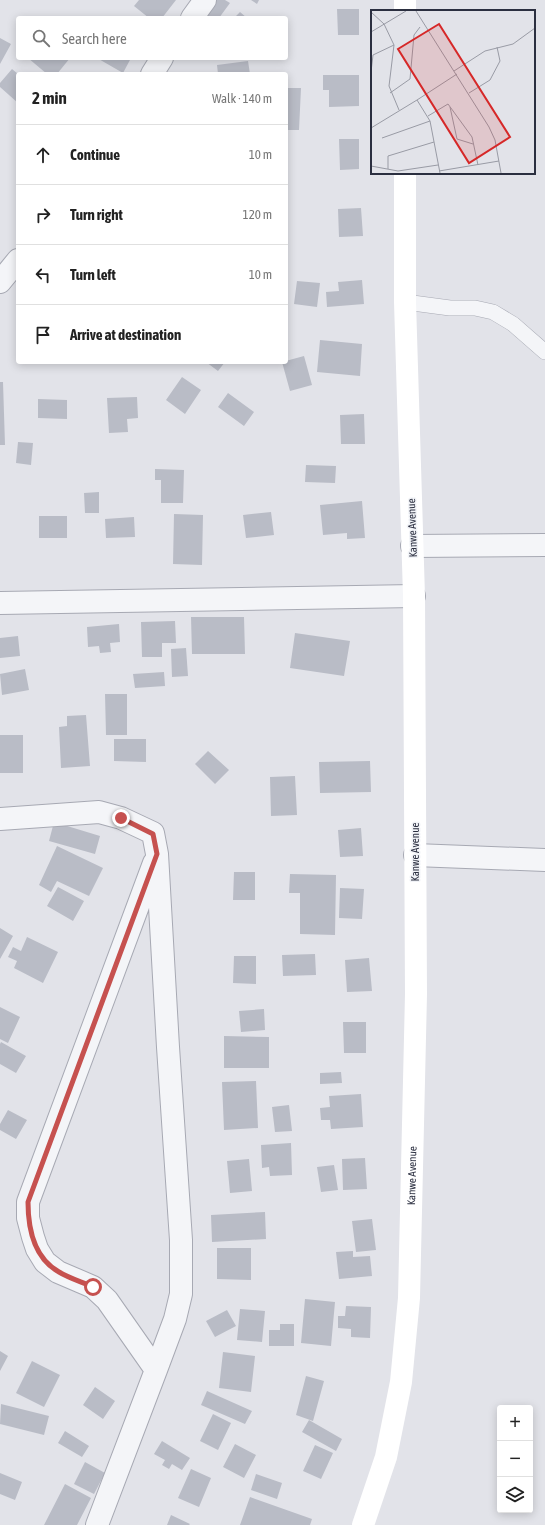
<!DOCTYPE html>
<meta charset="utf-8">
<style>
:root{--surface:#fff;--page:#f6f6f6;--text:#222;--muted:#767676;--line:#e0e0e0}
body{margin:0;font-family:"Asap Condensed",sans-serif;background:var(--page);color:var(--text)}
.controls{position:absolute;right:12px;bottom:12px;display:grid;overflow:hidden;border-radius:4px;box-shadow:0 2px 10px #0003}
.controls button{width:36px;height:36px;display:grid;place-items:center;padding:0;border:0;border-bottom:1px solid var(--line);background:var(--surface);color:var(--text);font:20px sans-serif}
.stop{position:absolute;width:12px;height:12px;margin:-9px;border:3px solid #c6514f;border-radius:50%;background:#fff}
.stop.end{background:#c6514f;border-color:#fff;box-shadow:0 1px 4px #0008}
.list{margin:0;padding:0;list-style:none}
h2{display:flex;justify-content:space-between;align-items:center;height:52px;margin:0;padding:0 16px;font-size:17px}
h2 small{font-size:13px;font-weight:400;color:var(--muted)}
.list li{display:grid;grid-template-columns:26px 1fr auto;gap:12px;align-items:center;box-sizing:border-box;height:60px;padding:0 16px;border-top:1px solid var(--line)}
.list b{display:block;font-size:15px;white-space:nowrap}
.list em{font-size:13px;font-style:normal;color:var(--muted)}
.icon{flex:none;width:22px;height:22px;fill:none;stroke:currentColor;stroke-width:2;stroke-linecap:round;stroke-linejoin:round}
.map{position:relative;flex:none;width:545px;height:1525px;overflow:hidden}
.search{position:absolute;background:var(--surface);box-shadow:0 2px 10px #0003;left:16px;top:16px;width:272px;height:44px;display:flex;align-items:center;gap:10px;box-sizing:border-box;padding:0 14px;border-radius:4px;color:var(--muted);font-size:15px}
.panel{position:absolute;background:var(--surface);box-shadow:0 2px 10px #0003;left:16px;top:72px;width:272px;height:292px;border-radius:4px}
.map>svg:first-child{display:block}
.building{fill:#b9bcc6}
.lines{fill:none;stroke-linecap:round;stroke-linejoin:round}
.service-casing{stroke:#a7a9b3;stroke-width:16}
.minor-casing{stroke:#a7a9b3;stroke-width:24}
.service{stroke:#f4f5f8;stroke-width:15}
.minor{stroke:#f4f5f8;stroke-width:22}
.secondary{stroke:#fff;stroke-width:22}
.route{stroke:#c6514f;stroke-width:5}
.labels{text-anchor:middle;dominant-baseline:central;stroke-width:3;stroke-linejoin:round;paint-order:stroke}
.street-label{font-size:11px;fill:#2b2f40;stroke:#f1f3f7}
.inset-road{fill:none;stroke:#999ba5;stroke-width:1}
.view{fill:#d62828;fill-opacity:0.15;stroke:#d62828;stroke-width:2}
.inset-edge{fill:none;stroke:#2b2f40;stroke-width:2}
</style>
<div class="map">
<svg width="545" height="1525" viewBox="0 0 545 1525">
<rect width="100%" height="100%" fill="#e2e3e9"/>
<path class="building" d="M139,0H176L162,18H149L134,6Z
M212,0H225L230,3L219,18H198Z
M251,0H259L257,4Z
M337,9H359V35H338Z
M240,12L247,18H234Z
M0,38L11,44L0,64Z
M28,58H70L57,74H47Z
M97,58H131L123,73Z
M248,61L250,74H218L217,65Z
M12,69L18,74V103L0,87V83Z
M323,75H359V106L329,107V90H323Z
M286,88H301L299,130H286Z
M339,139H359V169L340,170Z
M361,208L363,236L339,237L338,209Z
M362,280L364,304L327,307L326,292L339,291L338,282Z
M297,281L320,283L317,307L294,304Z
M320,340L362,344L360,376L317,372Z
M304,356L312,385L290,391L282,362Z
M206,362H225L218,371Z
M182,377L201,390L185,414L166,400Z
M0,382H3L5,445H0Z
M228,393L254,412L244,426L218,407Z
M137,397L138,418L127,419L128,432L109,433L107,398Z
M38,399L67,400V419L38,418Z
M364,414L365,444H341L340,415Z
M18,442L33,443L31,465L16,463Z
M306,465L336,466L335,483L305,482Z
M155,469L184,470L183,503H161V480H155Z
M99,492V513H85L84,493Z
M362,501L365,538L347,539V533L323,535L320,505Z
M271,512L274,535L246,538L243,515Z
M174,514L203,515L202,565L173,564Z
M39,516H67V538H39Z
M134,517L135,537L106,538L105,519Z
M191,617H244L245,654H192Z
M175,621L176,643H162V657H142L141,622Z
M119,624L120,642L110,643L111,652L100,653L99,646L88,647L87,627Z
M295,633L350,641L344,676L290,668Z
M18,636L20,656L0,658V638Z
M186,648L188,676L172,677L171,649Z
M25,669L29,690L2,695L0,674Z
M164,672L165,686L135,688L133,674Z
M105,694H127V735H106Z
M86,715L90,766L61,768L59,727L67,726V716Z
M0,735H23V773H0Z
M114,739H146V762L114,761Z
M208,751L229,770L215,784L195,764Z
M370,761L371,792L320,793L319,762Z
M295,776L297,815L271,816L270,777Z
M54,822L100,836L95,854L49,841Z
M361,828L363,856L340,857L338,830Z
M57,846L103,868L89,896L57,881L51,892L39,885Z
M234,872H255V900H233Z
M290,874L336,875L335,935L300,934V893H289Z
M58,887L84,901L73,921L47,906Z
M340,888L364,889L362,919L339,918Z
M0,928L13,936L0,959Z
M27,937L58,952L43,983L14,968L17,961L8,957L13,947L21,951Z
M315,954L316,975L283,976L282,955Z
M234,956H256V984L233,983Z
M369,958L372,991L347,992L345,960Z
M0,1007L20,1017L8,1043L0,1039Z
M264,1009L265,1030L241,1032L239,1011Z
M343,1022H366V1053H344Z
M224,1036L269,1037V1068H224Z
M1,1042L26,1056L16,1073L0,1064V1044Z
M341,1072L342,1083L320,1084V1073Z
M256,1081L258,1128L224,1130L222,1082Z
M361,1094L363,1127L331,1129L330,1120H321L320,1108L330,1107L329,1096Z
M289,1105L292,1131L275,1132L272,1107Z
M8,1110L27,1120L16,1139L0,1130V1124Z
M291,1143L292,1175L270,1176L269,1167L262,1168L261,1145Z
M365,1158L367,1189L343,1190L342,1159Z
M249,1159L252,1191L230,1193L227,1161Z
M334,1165L338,1190L321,1192L317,1167Z
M265,1212L266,1239L212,1242L211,1215Z
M372,1219L376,1250L356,1252L352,1221Z
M217,1248H251V1280L217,1279Z
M353,1251V1257L370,1256L372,1276L339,1279L336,1252Z
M305,1299L335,1302L331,1346L301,1343Z
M346,1306L371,1307L370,1338L351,1337V1329L338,1328V1316H345Z
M240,1309L265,1311L262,1342L237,1340Z
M227,1310L236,1326L215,1337L206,1321Z
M280,1324H294V1346H269V1330H280Z
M0,1351L8,1356L0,1371Z
M223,1352L255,1356L251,1392L219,1388Z
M32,1361L60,1375L44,1407L16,1393Z
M306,1376L324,1381L313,1421L296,1415Z
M95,1387L115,1401L103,1419L83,1405Z
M207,1391L252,1411L245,1424L201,1405Z
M1,1404L49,1416L44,1435L0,1424Z
M213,1414L231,1423L218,1450L200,1441Z
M309,1420L342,1439L336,1451L302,1432Z
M65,1431L89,1446L82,1457L58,1443Z
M162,1441L190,1458L182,1470L172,1464L169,1469L162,1465L165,1460L154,1454Z
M235,1444L256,1455L244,1478L223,1467Z
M315,1445L333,1453L321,1479L303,1471Z
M85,1462L105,1473L94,1494L74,1484Z
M191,1469L211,1478L199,1507L178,1498Z
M0,1473L22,1482L15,1500L0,1494Z
M256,1474L282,1483L277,1499L251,1490Z
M65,1484L91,1498L77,1525H44Z
M250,1497L312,1519L310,1525H240Z
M171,1515L190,1524L189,1525H167Z"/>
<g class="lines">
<defs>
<path id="service" d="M405,302L450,308H475L493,312L513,324L545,352"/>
<path id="minor" d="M192,18L205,0
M152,74L162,58
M0,282L18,260
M412,546L545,545
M0,603L414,596
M0,819L99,812L121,818L153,833L157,854L168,1047L181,1240V1294L175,1319L156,1370L97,1525
M415,855L545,860
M154,863L28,1202V1218L33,1237L37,1249L45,1262L58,1272L93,1287L107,1300L156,1370"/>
</defs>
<use href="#service" class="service-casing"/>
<use href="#minor" class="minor-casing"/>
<use href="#service" class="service"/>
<use href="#minor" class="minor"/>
<g class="secondary">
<path d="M405,0V11"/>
<path id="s1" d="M363,1525L386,1457L401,1382L409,1298L416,994L414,596L405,302V173"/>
</g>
</g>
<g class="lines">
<path class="route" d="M93,1287C82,1282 69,1278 59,1272C34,1258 28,1228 28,1202L157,854L153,834L121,818"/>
</g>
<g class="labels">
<g class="street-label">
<text transform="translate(412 528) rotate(-92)">Kanwe Avenue</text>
<text transform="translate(415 852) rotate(-90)">Kanwe Avenue</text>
<text stroke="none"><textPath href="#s1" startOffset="355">Kanwe Avenue</textPath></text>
</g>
</g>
<g transform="translate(371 10)">
<rect width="164" height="164" fill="#e2e3e9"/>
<path class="inset-road" d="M45,1L118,117L124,130L130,163M0,2L13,14L23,35L2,45L0,62M0,22L35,1M23,35L18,76L28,100M83,61L114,41L142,34L164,18M19,83L39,69L43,25L49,17M98,83L119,70L129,51L126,37M79,97L86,129L102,134M57,106L77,94L101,127L107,155M0,118L46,90M11,128L59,111M0,156L27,161L67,155M17,159V146L63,132M68,161L128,151M69,163L59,111L46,90L86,64"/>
<path class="view" d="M68,14L139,127L98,153L27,39Z"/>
<rect width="164" height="164" class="inset-edge"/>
</g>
</svg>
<div class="controls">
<button>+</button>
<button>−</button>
<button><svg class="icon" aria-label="layers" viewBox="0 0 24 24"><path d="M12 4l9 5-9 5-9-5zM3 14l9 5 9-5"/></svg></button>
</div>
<div class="stop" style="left:93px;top:1287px"></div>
<div class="stop end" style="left:121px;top:818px"></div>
<div class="search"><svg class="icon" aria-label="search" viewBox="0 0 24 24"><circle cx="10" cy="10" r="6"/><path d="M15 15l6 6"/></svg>Search here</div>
<section class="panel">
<h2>2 min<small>Walk · 140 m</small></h2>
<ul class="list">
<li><svg class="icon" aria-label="ahead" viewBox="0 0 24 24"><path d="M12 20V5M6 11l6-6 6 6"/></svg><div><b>Continue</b></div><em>10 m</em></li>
<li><svg class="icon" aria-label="right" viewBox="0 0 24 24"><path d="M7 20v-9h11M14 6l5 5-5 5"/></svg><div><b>Turn right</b></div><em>120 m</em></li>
<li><svg class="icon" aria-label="left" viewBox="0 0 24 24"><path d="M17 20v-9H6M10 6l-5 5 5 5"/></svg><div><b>Turn left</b></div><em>10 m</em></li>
<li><svg class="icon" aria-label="arrive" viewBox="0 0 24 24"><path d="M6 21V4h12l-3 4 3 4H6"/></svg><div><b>Arrive at destination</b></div></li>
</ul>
</section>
</div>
